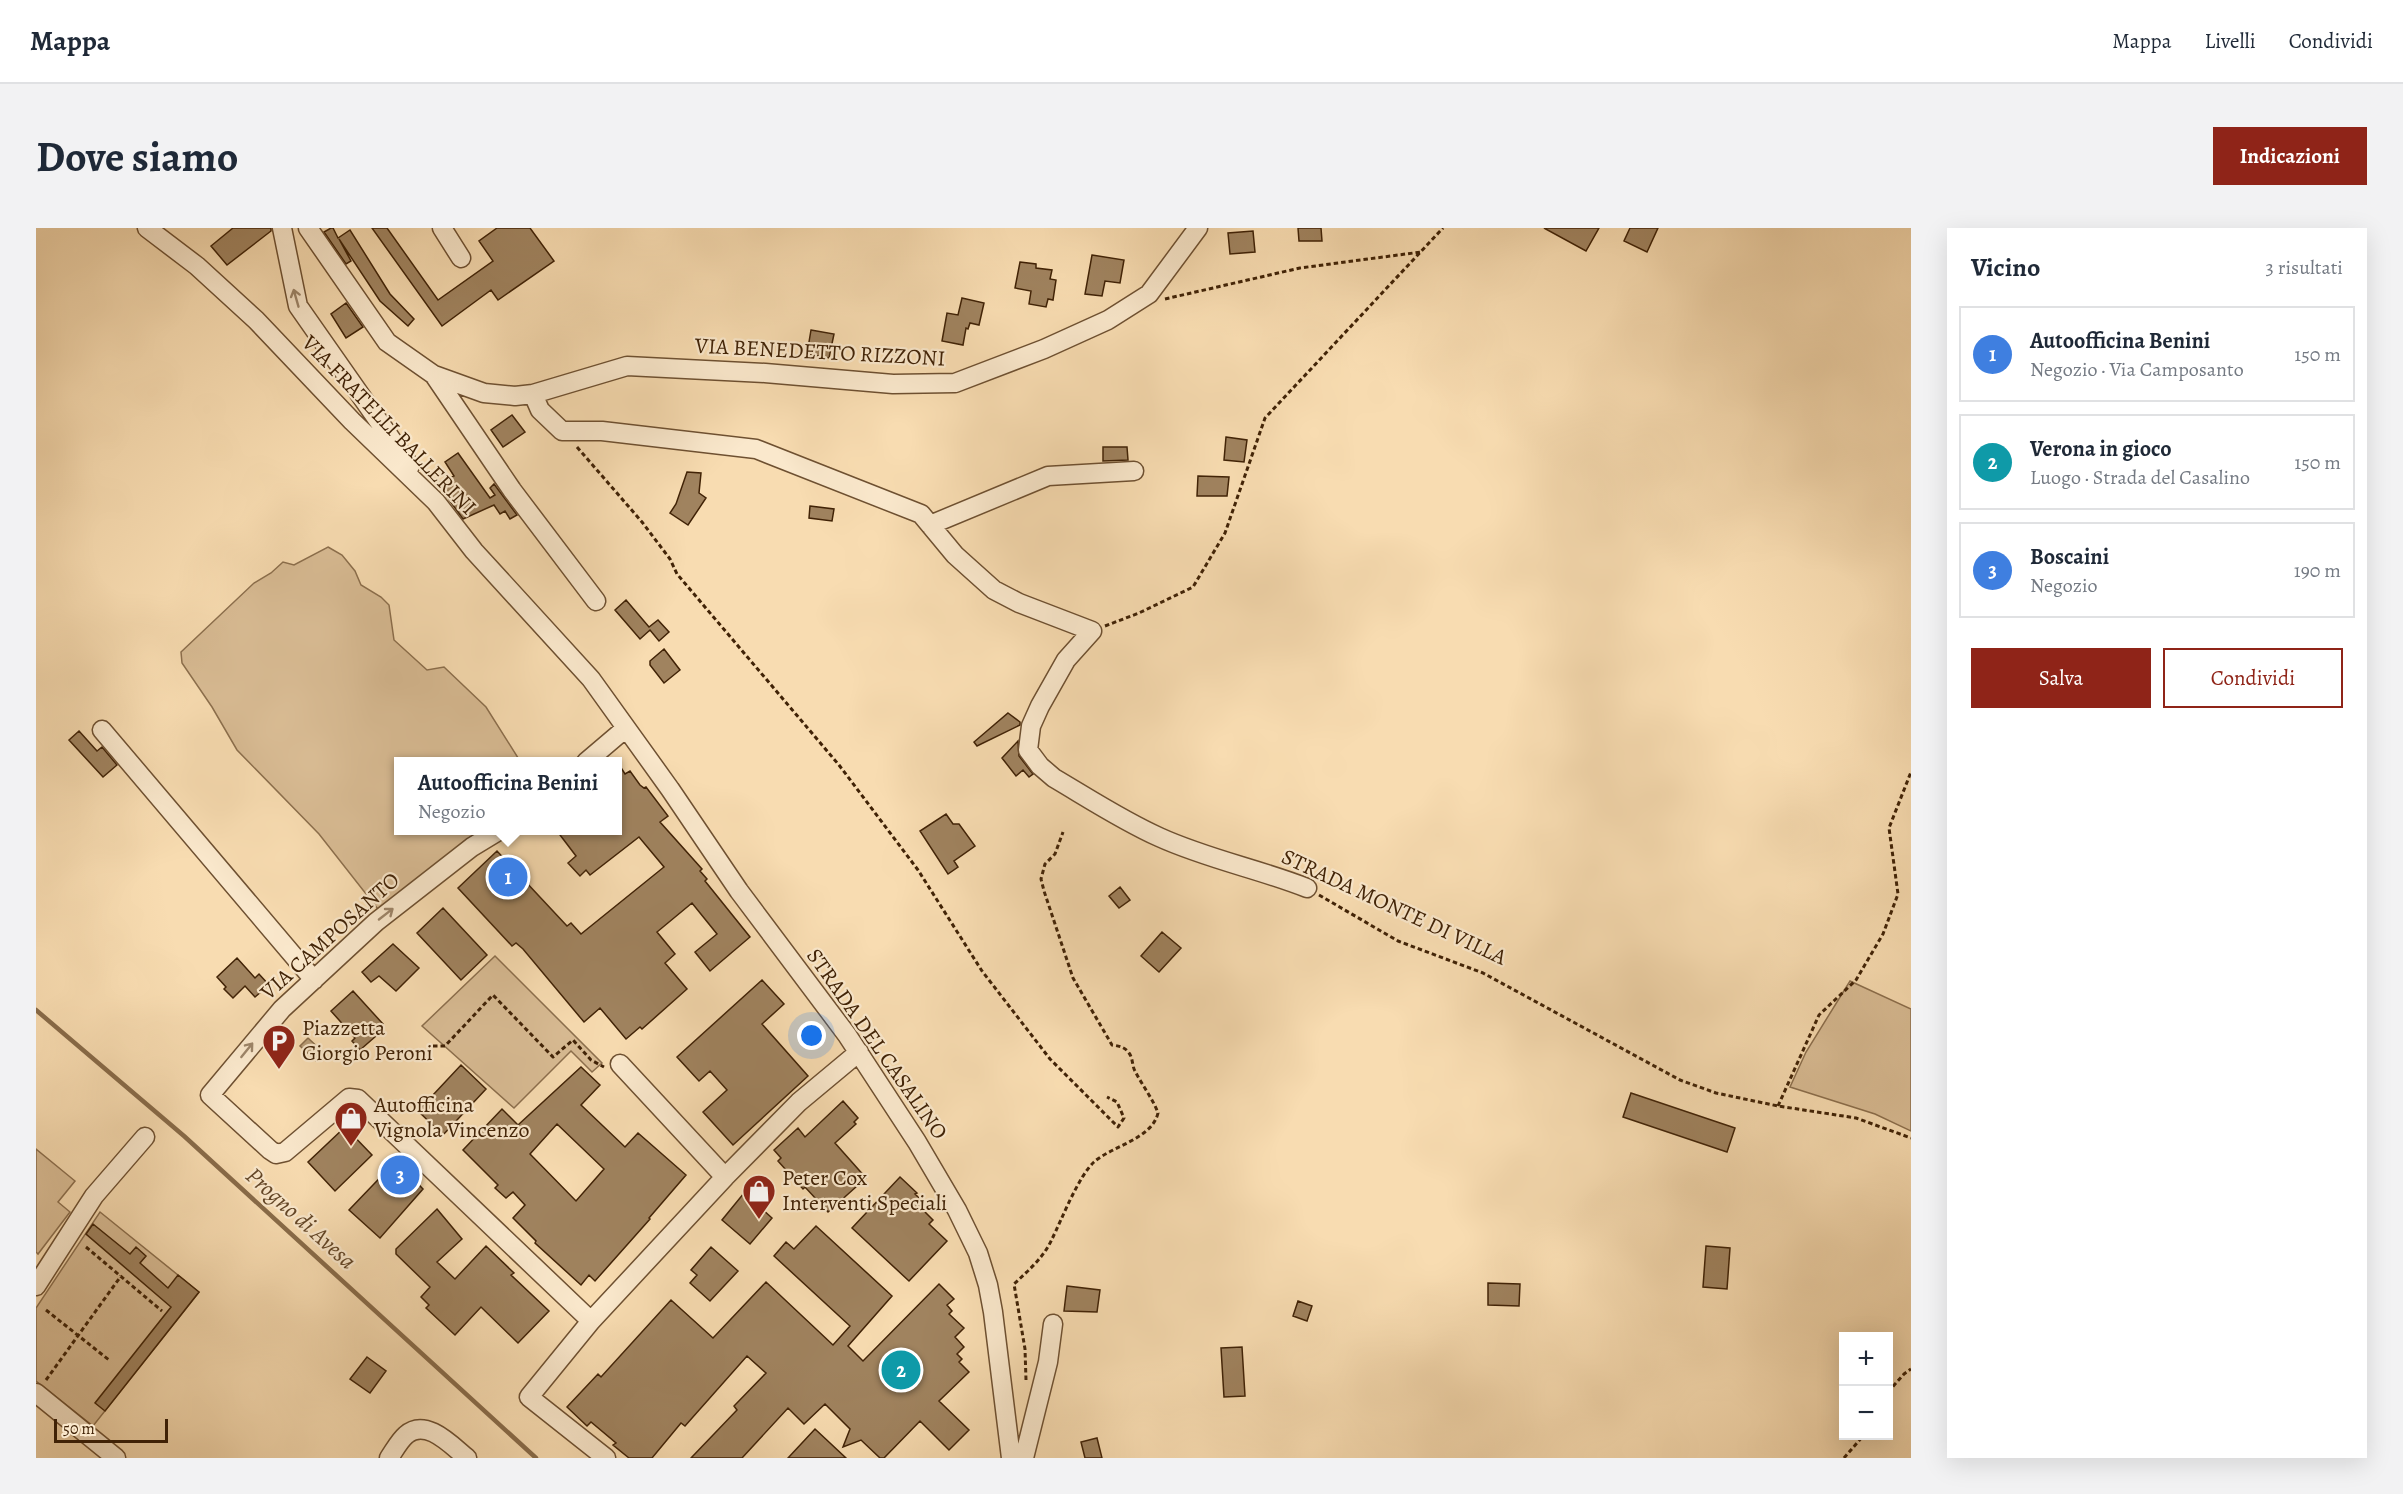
<!DOCTYPE html>
<html lang="it">
<meta charset="utf-8">
<style>
:root{--surface:#fff;--page:#f2f2f3;--text:#1f2937;--muted:#747a83;--line:#e0e1e3;--accent:#8f2418}
body{margin:0;font-family:Alegreya,serif;background:var(--page);color:var(--text)}
.controls{position:absolute;right:18px;bottom:18px;display:grid;overflow:hidden;border-radius:0px;box-shadow:0 6px 24px #0002}
.controls button{width:54px;height:54px;display:grid;place-items:center;padding:0;border:0;border-bottom:2px solid var(--line);background:var(--surface);color:var(--text);font:30px sans-serif}
.scale{position:absolute;left:18px;bottom:15px;width:114px;box-sizing:border-box;padding-left:6px;border:3px solid #402206;border-top:0;font-size:16px;line-height:21px;white-space:nowrap;color:#402206;-webkit-text-stroke:4px #fae8cc;paint-order:stroke}
.you{position:absolute;left:776px;top:808px;width:21px;height:21px;margin:-15px;border:4px solid #fff;border-radius:50%;background:#1a73e8;box-shadow:0 0 0 9px #1a73e833}
.badge{display:grid;place-items:center;width:39px;height:39px;border-radius:50%;background:var(--accent);color:#fff;font-size:20px;font-weight:700}
.pin{position:absolute;translate:-50% -50%;border:3px solid #fff;box-shadow:0 2px 6px #0006}
.popup{position:absolute;left:358px;top:529px;width:228px;height:78px;box-sizing:border-box;display:grid;place-content:center;border-radius:0px;background:var(--surface);filter:drop-shadow(0 2px 4px #0005);font-size:20px;white-space:nowrap;color:var(--muted)}
.popup b{font-size:22px;color:var(--text)}
.popup::after{content:'';position:absolute;left:50%;top:100%;margin-left:-12px;border:12px solid transparent;border-top-color:var(--surface)}
.list{margin:0;padding:0;list-style:none}
h2{display:flex;justify-content:space-between;align-items:center;height:78px;margin:0;padding:0 24px;font-size:26px}
h2 small{font-size:20px;font-weight:400;color:var(--muted)}
.list li{display:grid;grid-template-columns:39px 1fr auto;gap:18px;align-items:center;box-sizing:border-box;height:96px;margin:0 12px 12px;padding:0 12px;border:2px solid var(--line);border-radius:0px}
.list b{display:block;font-size:22px;white-space:nowrap}
.list p{margin:0;font-size:20px;white-space:nowrap;color:var(--muted)}
.list em{font-size:20px;font-style:normal;color:var(--muted)}
.actions{display:flex;gap:12px;padding:18px 24px}
.actions a{flex:1;padding:14px 0;border:2px solid var(--accent);border-radius:0px;text-align:center;font-size:21px;color:var(--accent)}
.actions .main{background:var(--accent);color:#fff}
.map{position:relative;flex:none;width:1875px;height:1230px;overflow:hidden;border-radius:0px}
header{display:flex;align-items:center;gap:36px;box-sizing:border-box;height:84px;padding:0 30px;background:var(--surface);border-bottom:2px solid var(--line)}
header strong{font-size:28px}
nav{display:flex;gap:33px;margin-inline-start:auto;font-size:21px}
.intro{display:flex;align-items:center;justify-content:space-between;box-sizing:border-box;height:144px;padding:0 36px}
h1{margin:0;font-size:42px}
.button{padding:15px 27px;border-radius:0px;background:var(--accent);color:#fff;font-size:21px;font-weight:700}
main{display:flex;gap:36px;padding:0 36px}
aside{flex:1;background:var(--surface);border-radius:0px;box-shadow:0 6px 24px #0002}
.map>svg:first-child{display:block}
.green{fill:#d9bc94;stroke:#8c6f4d;stroke-width:1.5}
.water{fill:#b99d77;stroke:#896c4a;stroke-width:1.5}
.lines{fill:none;stroke-linecap:round;stroke-linejoin:round}
.stream{stroke:#896c4a;stroke-width:4.5}
.building{fill:#a0835f;stroke:#402206;stroke-width:1.5;fill-rule:evenodd}
.minor-casing{stroke:#6e5031;stroke-width:21}
.path{stroke:#402206;stroke-width:3;stroke-dasharray:4.5 3;stroke-linecap:butt}
.minor{stroke:#fae8cc;stroke-width:18}
.oneway{stroke:#9d8569}
.labels{text-anchor:middle;dominant-baseline:central;stroke-width:4.5;stroke-linejoin:round;paint-order:stroke}
.street-label{font-size:22px;fill:#402206;stroke:#fae8cc}
.poi-label{font-size:22px;fill:#402206;stroke:#fae8cc;text-anchor:start}
.water-label{font-size:24px;font-style:italic;fill:#644728;stroke:#fae8cc}
</style>
<header>
<strong>Mappa</strong>
<nav><a>Mappa</a><a>Livelli</a><a>Condividi</a></nav>
</header>
<div class="intro"><h1>Dove siamo</h1><a class="button">Indicazioni</a></div>
<main>
<div class="map">
<svg width="1875" height="1230" viewBox="0 0 1875 1230">
<rect width="100%" height="100%" fill="#f8dcb1"/>
<filter id="stains"><feTurbulence type="fractalNoise" baseFrequency=".00333" numOctaves="4"/><feColorMatrix values="0 0 0 0 .2 0 0 0 0 .09 0 0 0 0 .02 0 0 0 .5 -.17"/></filter>
<radialGradient id="worn" r=".72"><stop offset=".6" stop-color="#630" stop-opacity="0"/><stop offset="1" stop-color="#630" stop-opacity=".3"/></radialGradient>
<path class="green" d="M292,319L306,327L319,343L325,357L345,369L353,377L358,412L391,442L408,439L450,479L484,533L362,534V602L459,603L345,685L283,606L201,522L176,479L146,435L145,424L218,355L235,345L247,334L258,337Z
M459,728L566,835L556,844L535,823L478,880L386,798Z
M1814,753L1875,781V903L1839,886L1754,859L1770,824Z
M0,921L39,953L22,974L34,984L2,1026L0,1024Z
M64,984L163,1064L57,1198L0,1153V1080Z"/>
<path class="water" d="M272,810L288,825L280,833L264,818Z"/>
<g class="lines">
<path class="stream" d="M0,782L148,908L500,1230"/>
</g>
<path class="building" d="M197,0H235V3L191,37L175,18Z
M295,0H297L302,10L314,2L354,66L378,91L372,98L344,73L303,11L315,33L310,36L288,4Z
M336,0H351L402,72L457,33L443,13L461,0H494L518,33L462,72L455,62L406,98Z
M1262,0H1285L1286,13H1263Z
M1508,0H1563L1550,23Z
M1594,0H1622L1611,24L1588,13Z
M1217,3L1219,24L1194,26L1192,5Z
M1056,27L1088,32L1084,55L1069,53L1066,68L1049,66Z
M984,34L1000,36V40L1016,42L1014,51L1020,52L1017,72L1012,71L1010,79L993,76L995,63L979,60Z
M926,70L948,75L943,97L934,95L932,101L930,100L927,117L906,113L911,85L922,87Z
M310,75L327,99L310,110L295,86Z
M775,102L798,106L793,130L771,126Z
M476,187L489,204L467,219L455,202Z
M1190,209L1211,212L1208,234L1188,232Z
M1067,219H1091L1092,232L1067,233Z
M422,225L454,270L459,267L454,260L458,256L481,287L474,291L469,283L464,286L458,277L427,291L401,255L418,248L409,234Z
M651,244L665,245L663,265L670,270L652,297L634,285L640,276Z
M1162,248L1193,249L1191,268H1161Z
M774,278L798,281L796,293L773,290Z
M590,372L613,399L622,392L633,404L623,413L614,402L604,411L579,382Z
M628,421L644,442L628,455L614,437V433Z
M972,485L984,494V497L941,518L938,514Z
M43,503L61,523L66,519L81,537L67,549L33,512Z
M982,513L983,528L997,546L993,549L987,542L980,548L966,530Z
M582,535L589,546L594,543L604,557L608,560L610,559L632,588L624,594L666,641L664,643L671,651L669,653L714,709L674,743L659,724L681,706L656,675L621,704L639,726L629,735L651,761L606,801L604,799L590,811L564,780L548,794L487,721L480,715L476,718L422,660L461,623L531,698L535,695L545,706L628,639L603,609L554,647L550,642L544,648L532,635L540,628L521,603H582Z
M910,586L917,596H923L939,618L918,633L922,639L912,646L884,603Z
M1084,659L1094,672L1083,680L1073,668Z
M407,680L451,727L425,752L381,705Z
M1126,704L1145,720L1123,744L1105,728Z
M357,716L383,740L360,763L343,748L335,754L326,744Z
M201,730L219,750L223,746L233,757L219,769L209,758L197,770L188,761L190,759L181,749Z
M726,752L748,776L726,796L772,848L697,917L667,884L691,862L674,843L663,853L641,829Z
M317,763L347,796L337,805L340,808L324,822L316,813L319,810L295,783Z
M425,837L450,861L407,907L382,883Z
M545,839L564,857L545,877L589,919L602,905L650,947L613,990L614,991L559,1053L553,1047L545,1057L499,1015L500,1013L477,990L489,977L477,964L470,970L459,960L462,957L427,922L466,881L482,897ZM521,896L568,941L540,973L494,926Z
M1595,865L1699,900L1691,924L1587,889Z
M807,873L822,890L818,894L820,896L799,915L830,950L792,984L769,959L767,961L742,933L745,930L738,922L762,900L769,909Z
M309,899L336,927L299,963L272,934Z
M360,933L387,961L344,1010L313,982Z
M864,949L881,965L879,966L883,970L879,974L897,992L893,996L911,1013L873,1053L816,1000Z
M708,965L736,990L714,1016L686,992Z
M401,981L426,1011L401,1034L419,1051L450,1018L478,1045L475,1047L513,1083L482,1115L445,1079L419,1107L390,1080L393,1077L385,1069L394,1059L360,1026V1021Z
M57,996L94,1026L100,1019L110,1028L104,1035L132,1060L142,1047L163,1064L69,1183L59,1175L135,1079L50,1006Z
M780,998L856,1068L812,1118L827,1133L903,1056L918,1071L911,1077L916,1083L913,1086L928,1100L919,1109L928,1119L921,1126L926,1131L923,1134L933,1144L903,1173L933,1202L913,1222L884,1193L848,1230H844L825,1212L807,1219L814,1201L789,1176L768,1196L752,1180L706,1230H655L701,1182L698,1178L730,1145L711,1128L649,1198L645,1195L616,1230H593L577,1217L580,1215L555,1194L551,1198L531,1179L562,1146L565,1149L635,1072L677,1110L730,1054L797,1117L814,1098L738,1028L750,1014L758,1021Z
M1670,1018L1694,1020L1691,1061L1667,1059Z
M675,1019L702,1043L674,1073L654,1055L661,1047L655,1042Z
M1452,1055L1484,1056L1483,1078L1452,1077Z
M1031,1058L1064,1062L1061,1084L1028,1083Z
M1262,1073L1276,1078L1271,1093L1257,1088Z
M1206,1119L1209,1168L1188,1169L1185,1120Z
M331,1129L350,1143L334,1165L314,1151Z
M779,1201L794,1215L810,1230H752Z
M1061,1210L1066,1230H1049L1045,1214Z"/>
<g class="lines">
<defs>
<path id="minor" d="M111,0L161,38L220,92L316,193L400,274L438,323L555,451L634,561L703,663L811,807L881,914L921,982L942,1025L952,1057L957,1084L975,1230
M246,0L262,78L374,238
M272,0L351,114L398,147L448,165L479,168L497,166L591,138L729,145L857,156L919,155L1008,121L1072,92L1113,66L1162,0
M406,0L425,30
M398,147L476,262L560,373
M497,166L504,182L526,203H566L720,221L885,286L919,327L958,362L983,375L1056,403L1030,432L1004,478L995,498L992,522L1004,538L1018,550C1052,570 1087,593 1123,609C1171,631 1223,641 1271,660
M894,297L1012,248L1098,243
M66,502L278,752
M550,534L590,500
M464,602L436,619L340,694L246,781L174,867L234,922L240,926L249,924L313,870L322,871L555,1093
M584,836L689,949
M0,1058L58,968L109,909
M0,1165L80,1230
M353,1230C358,1223 363,1213 370,1207C390,1189 416,1218 431,1230
M570,1230L493,1169L555,1093L689,949L763,874L823,824
M988,1230L1012,1134L1017,1096"/>
</defs>
<use href="#minor" class="minor-casing"/>
<path class="path" d="M1129,71L1264,40L1385,24
M541,219L606,294L634,331L641,346L803,537L882,642L946,743L1014,831L1082,899L1088,890L1081,874L1071,869
M1069,398L1103,385L1157,359L1189,305L1229,190L1407,0
M1283,667L1362,713L1447,745L1644,852L1680,865L1742,878L1820,890L1875,910
M397,818H409L457,767L517,829L537,812L555,832L568,839
M1742,878L1783,787L1820,752L1847,706L1862,666L1853,600L1875,544
M50,1019L126,1083
M10,1082L73,1132
M10,1152L85,1048
M990,1152L989,1121L978,1056C993,1042 1008,1029 1016,1011C1026,991 1042,949 1058,934C1076,918 1116,911 1122,885C1117,871 1106,857 1099,843C1096,838 1097,830 1093,825C1089,819 1083,818 1076,817L1037,750L1008,663L1005,651L1009,636L1019,626L1027,604
M1852,1164L1868,1146L1875,1141
M1808,1230L1827,1208"/>
<use href="#minor" class="minor"/>
</g>
<defs><path id="oneway-shaft" d="M-6 0H5M1.5-3L5.5 0L1.5 3" fill="none" stroke-width="1.6" stroke-linecap="round" stroke-linejoin="round" transform="scale(1.5)"/></defs>
<g class="oneway">
<use href="#oneway-shaft" transform="translate(260 70) rotate(-106)"/>
<use href="#oneway-shaft" transform="translate(350 686) rotate(-38)"/>
<use href="#oneway-shaft" transform="translate(211 822) rotate(-51)"/>
</g>
<defs>
<symbol id="parking-pin" viewBox="-11 -11 22 30"><path d="M0 17L-7.5 6A9.5 9.5 0 1 1 7.5 6Z" fill="#8f2418" stroke="#fae8cc"/><path d="M-3.5-5.5H1a3.5 3.5 0 0 1 0 7H-1V5.5H-3.5ZM-1-3.4V-.6H.8a1.4 1.4 0 0 0 0-2.8Z" fill="#fff"/></symbol>
<symbol id="shop-pin" viewBox="-11 -11 22 30"><path d="M0 17L-7.5 6A9.5 9.5 0 1 1 7.5 6Z" fill="#8f2418" stroke="#fae8cc"/><path d="M-5-2.5h2.3a2.7 3.5 0 0 1 5.4 0H5L5.5 6h-11ZM-1.5-2.5h3a1.5 2.3 0 0 0-3 0Z" fill="#fff"/></symbol>
</defs>
<g fill-rule="evenodd">
<use href="#parking-pin" x="224" y="794" width="38" height="52"/>
<use href="#shop-pin" x="296" y="871" width="38" height="52"/>
<use href="#shop-pin" x="704" y="944" width="38" height="52"/>
</g>
<g class="labels">
<g class="street-label">
<text transform="translate(784 124) rotate(3)">VIA BENEDETTO RIZZONI</text>
<text transform="translate(353 197) rotate(46)">VIA FRATELLI BALLERINI</text>
<text transform="translate(1358 679) rotate(25)">STRADA MONTE DI VILLA</text>
<text transform="translate(294 708) rotate(-42)">VIA CAMPOSANTO</text>
<text transform="translate(841 816) rotate(55)">STRADA DEL CASALINO</text>
</g>
<g class="poi-label">
<text x="266" y="800">Piazzetta<tspan x="266" dy="25">Giorgio Peroni</tspan></text>
<text x="338" y="877">Autofficina<tspan x="338" dy="25">Vignola Vincenzo</tspan></text>
<text x="746" y="950">Peter Cox<tspan x="746" dy="25">Interventi Speciali</tspan></text>
</g>
<g class="water-label">
<text transform="translate(265 990) rotate(42)">Progno di Avesa</text>
</g>
</g>
<rect width="100%" height="100%" filter="url(#stains)"/>
<rect width="100%" height="100%" fill="url(#worn)"/>
</svg>
<div class="controls">
<button>+</button>
<button>−</button>
</div>
<div class="scale">50 m</div>
<div class="you"></div>
<div class="pin badge" style="left:472px;top:649px;background:#3f7fe0">1</div>
<div class="popup"><b>Autoofficina Benini</b>Negozio</div>
<div class="pin badge" style="left:865px;top:1142px;background:#0f9aa8">2</div>
<div class="pin badge" style="left:364px;top:947px;background:#3f7fe0">3</div>
</div>
<aside>
<h2>Vicino<small>3 risultati</small></h2>
<ul class="list">
<li><span class="badge" style="background:#3f7fe0">1</span><div><b>Autoofficina Benini</b><p>Negozio · Via Camposanto</p></div><em>150 m</em></li>
<li><span class="badge" style="background:#0f9aa8">2</span><div><b>Verona in gioco</b><p>Luogo · Strada del Casalino</p></div><em>150 m</em></li>
<li><span class="badge" style="background:#3f7fe0">3</span><div><b>Boscaini</b><p>Negozio</p></div><em>190 m</em></li>
</ul>
<div class="actions"><a class="main">Salva</a><a>Condividi</a></div>
</aside>
</main>
